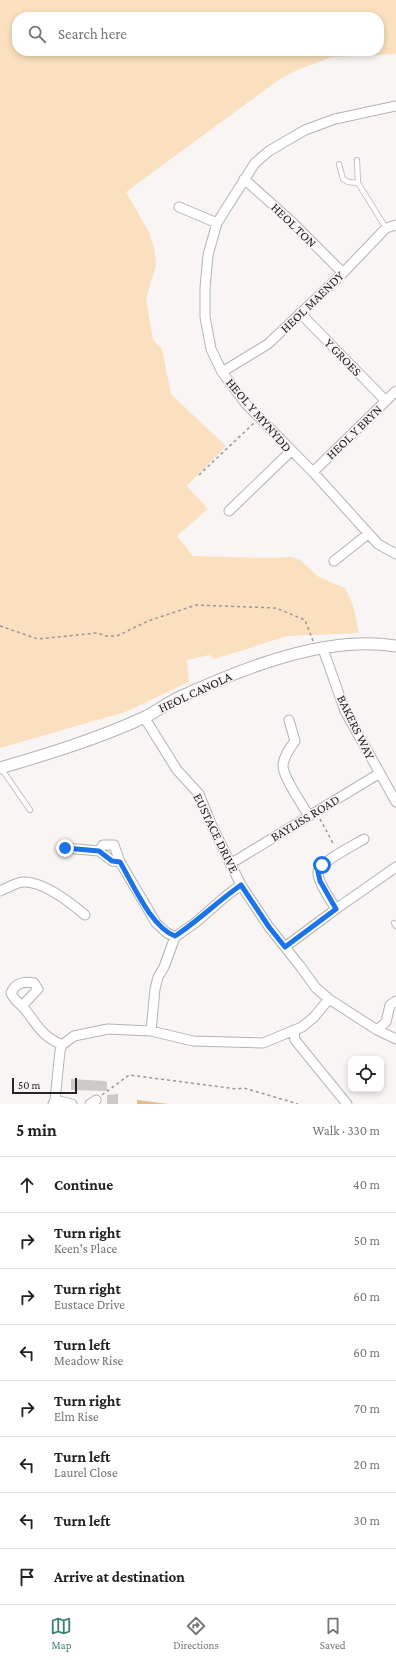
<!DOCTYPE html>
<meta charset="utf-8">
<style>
:root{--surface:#fff;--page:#f2f2f2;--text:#202124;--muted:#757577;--line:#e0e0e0;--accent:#3f8070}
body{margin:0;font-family:"Crimson Pro",serif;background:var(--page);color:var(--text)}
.controls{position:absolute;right:12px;bottom:12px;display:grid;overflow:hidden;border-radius:8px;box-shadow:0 2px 6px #0003}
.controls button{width:36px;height:36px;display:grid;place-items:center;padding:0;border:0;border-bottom:1px solid var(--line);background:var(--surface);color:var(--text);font:20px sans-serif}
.scale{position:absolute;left:12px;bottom:10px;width:65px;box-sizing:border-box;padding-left:4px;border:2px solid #262425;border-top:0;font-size:11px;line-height:14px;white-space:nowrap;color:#262425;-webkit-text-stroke:3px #f9f5f5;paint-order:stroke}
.stop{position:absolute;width:12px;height:12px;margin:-9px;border:3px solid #1a73e8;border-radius:50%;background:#fff}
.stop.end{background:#1a73e8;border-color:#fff;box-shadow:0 1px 4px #0008}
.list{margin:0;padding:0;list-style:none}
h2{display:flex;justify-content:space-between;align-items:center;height:52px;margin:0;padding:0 16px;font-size:17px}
h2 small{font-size:13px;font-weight:400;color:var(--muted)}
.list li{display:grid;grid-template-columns:26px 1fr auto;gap:12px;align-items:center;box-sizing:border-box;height:56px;padding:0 16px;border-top:1px solid var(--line)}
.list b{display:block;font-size:15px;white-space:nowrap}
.list p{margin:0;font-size:13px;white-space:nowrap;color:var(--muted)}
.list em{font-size:13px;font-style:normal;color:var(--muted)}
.icon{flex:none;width:22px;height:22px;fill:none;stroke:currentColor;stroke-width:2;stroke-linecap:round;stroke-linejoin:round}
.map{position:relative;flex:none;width:396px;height:1104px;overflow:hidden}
.search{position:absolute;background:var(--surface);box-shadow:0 2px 6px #0003;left:12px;right:12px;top:12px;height:44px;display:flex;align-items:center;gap:10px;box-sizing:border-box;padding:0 14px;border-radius:16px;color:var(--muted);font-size:15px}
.sheet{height:500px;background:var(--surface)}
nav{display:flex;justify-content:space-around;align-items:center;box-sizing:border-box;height:56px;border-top:1px solid var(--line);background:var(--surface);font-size:11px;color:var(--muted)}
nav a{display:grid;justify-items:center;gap:2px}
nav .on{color:var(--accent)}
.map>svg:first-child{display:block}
.green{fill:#fae0be;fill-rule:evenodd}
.forest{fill:#e3bd8b}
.building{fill:#cdcac8}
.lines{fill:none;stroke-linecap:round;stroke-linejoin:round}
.service-casing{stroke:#b5b2b2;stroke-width:6}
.minor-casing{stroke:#b5b2b2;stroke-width:11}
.tertiary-casing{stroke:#b5b2b2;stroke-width:13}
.path{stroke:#999696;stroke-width:1.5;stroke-dasharray:3 3;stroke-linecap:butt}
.service{stroke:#fff;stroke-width:4.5}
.minor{stroke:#fff;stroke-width:9}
.tertiary{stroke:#fff;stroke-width:11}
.route{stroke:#1a73e8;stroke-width:5}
.labels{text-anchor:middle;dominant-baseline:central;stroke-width:3;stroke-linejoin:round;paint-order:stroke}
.street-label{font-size:13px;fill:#262425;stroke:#f9f5f5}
</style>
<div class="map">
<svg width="396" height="1104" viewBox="0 0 396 1104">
<rect width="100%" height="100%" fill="#f9f5f5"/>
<path class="green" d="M0,0H396V54L332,57L297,70L280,79L126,192L149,232L155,251L156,266L146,298L153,340L162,349L171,394L226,446L187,486L208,509L177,536L193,556L270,558L291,557L300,560L319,577L345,588L353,605L359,633L287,636L215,659L209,655L187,660L189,682L125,712L0,748ZM17,17H379V51H17Z"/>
<path class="forest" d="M137,1100L169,1104H137Z"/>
<path class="building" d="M71,1079L104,1081L107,1082V1091L71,1090Z
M118,1094V1104H107V1095Z"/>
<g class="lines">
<defs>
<path id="service" d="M357,160L358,183L386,228
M339,164L343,179L348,182L358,183
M1,768L30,810
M394,923L396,926"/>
<path id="minor" d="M396,106L335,119L305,130L269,151L255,163L217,223L208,255L205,288V317L211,349L222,372L246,404L313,472L378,544L396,554
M244,179L291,221L343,273
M179,207L217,223
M300,313L386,401
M222,372L268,344L343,273L386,228L396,225
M313,472L396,391
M229,511L291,451
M334,561L368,534
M323,649L345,711L396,802
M144,717L177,770L199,794L212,826L241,885L269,927L300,966L316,988L329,999L377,1030L396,1039
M289,720L295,741C290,748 283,757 283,766C283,777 303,806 309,816
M65,848L99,851
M99,851L103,845H114L120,862L156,923L167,933L175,937
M99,851L112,861L120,862
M230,864L380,773
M0,891C7,888 15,883 23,882C43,881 71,903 85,915
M336,909C331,901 317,881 318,872C320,862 354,845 364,839
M285,947L336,909L396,867
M22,1006L38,989L34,983C24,981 15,983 11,993C14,1000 18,1002 23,1007C38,1025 39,1034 62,1045
M294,1030L295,1040L347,1104
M377,1030L386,1022L390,1005L396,1001
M151,1031L155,989L158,977L164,967L175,937L195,923L226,896L241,885
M55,1100L72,1104
M53,1104L55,1100L60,1051L62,1045L74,1036L108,1029L151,1031L193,1041L263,1043L302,1027L314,1017L329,999
M90,1104L96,1100"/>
<path id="tertiary" d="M0,768C48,754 97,739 143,718C156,712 167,703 180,697C243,668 326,635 396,646"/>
</defs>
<use href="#service" class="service-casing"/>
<use href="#minor" class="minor-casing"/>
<use href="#tertiary" class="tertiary-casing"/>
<path class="path" d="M199,475L254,423
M0,626L38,639L97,633L106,636H117L148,621L196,605L276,608L305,620L313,641
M320,819L334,845
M102,1095L129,1075L237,1089L244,1088L298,1104"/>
<use href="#service" class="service"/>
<use href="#minor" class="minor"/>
<use href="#tertiary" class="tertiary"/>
</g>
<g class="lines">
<path class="route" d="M65,848L99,851L112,861L120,862C133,884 151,927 175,936C198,921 218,901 241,885L269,927L285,947L336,909L320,881L318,872L322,865"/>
</g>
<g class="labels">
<g class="street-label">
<text transform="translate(294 225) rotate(44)">HEOL TON</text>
<text transform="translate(312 302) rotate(-44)">HEOL MAENDY</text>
<text transform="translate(343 357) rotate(46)">Y GROES</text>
<text transform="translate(259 415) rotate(49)">HEOL Y MYNYDD</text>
<text transform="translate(354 432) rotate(-44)">HEOL Y BRYN</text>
<text transform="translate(195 692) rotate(-25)">HEOL CANOLA</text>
<text transform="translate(356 727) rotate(64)">BAKERS WAY</text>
<text transform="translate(305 818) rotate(-31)">BAYLISS ROAD</text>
<text transform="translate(216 833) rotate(64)">EUSTACE DRIVE</text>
</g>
</g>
</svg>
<div class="controls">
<button><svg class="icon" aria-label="locate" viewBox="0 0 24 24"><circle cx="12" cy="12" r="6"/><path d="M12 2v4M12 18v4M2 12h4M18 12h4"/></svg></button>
</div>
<div class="scale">50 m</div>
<div class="stop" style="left:322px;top:865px"></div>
<div class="stop end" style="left:65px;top:848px"></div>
<div class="search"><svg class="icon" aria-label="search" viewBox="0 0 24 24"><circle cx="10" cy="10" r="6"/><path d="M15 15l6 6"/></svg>Search here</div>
</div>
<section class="sheet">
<h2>5 min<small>Walk · 330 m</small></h2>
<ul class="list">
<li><svg class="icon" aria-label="ahead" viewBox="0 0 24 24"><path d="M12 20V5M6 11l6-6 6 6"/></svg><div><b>Continue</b></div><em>40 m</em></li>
<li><svg class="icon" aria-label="right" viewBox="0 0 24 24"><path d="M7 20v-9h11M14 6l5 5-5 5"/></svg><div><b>Turn right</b><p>Keen's Place</p></div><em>50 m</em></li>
<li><svg class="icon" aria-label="right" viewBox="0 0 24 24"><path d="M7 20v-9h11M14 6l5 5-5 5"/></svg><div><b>Turn right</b><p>Eustace Drive</p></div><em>60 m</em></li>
<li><svg class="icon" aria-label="left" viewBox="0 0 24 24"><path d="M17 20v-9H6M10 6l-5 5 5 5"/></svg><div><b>Turn left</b><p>Meadow Rise</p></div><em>60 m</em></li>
<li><svg class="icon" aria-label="right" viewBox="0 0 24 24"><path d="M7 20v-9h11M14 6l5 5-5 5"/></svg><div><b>Turn right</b><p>Elm Rise</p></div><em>70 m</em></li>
<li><svg class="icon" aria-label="left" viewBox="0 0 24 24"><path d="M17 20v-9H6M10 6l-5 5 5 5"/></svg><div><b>Turn left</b><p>Laurel Close</p></div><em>20 m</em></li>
<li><svg class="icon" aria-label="left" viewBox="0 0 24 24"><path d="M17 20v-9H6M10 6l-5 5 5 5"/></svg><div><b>Turn left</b></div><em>30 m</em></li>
<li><svg class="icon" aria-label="arrive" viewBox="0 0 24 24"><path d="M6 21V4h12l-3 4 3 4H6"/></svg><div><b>Arrive at destination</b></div></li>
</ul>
</section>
<nav>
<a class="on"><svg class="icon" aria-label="map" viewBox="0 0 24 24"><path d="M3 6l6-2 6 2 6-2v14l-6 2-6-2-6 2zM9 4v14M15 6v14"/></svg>Map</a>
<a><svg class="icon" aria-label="directions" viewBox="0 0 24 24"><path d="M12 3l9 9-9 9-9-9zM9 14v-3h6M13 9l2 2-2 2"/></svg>Directions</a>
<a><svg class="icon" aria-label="saved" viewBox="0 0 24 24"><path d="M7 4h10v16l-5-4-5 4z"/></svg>Saved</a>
</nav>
